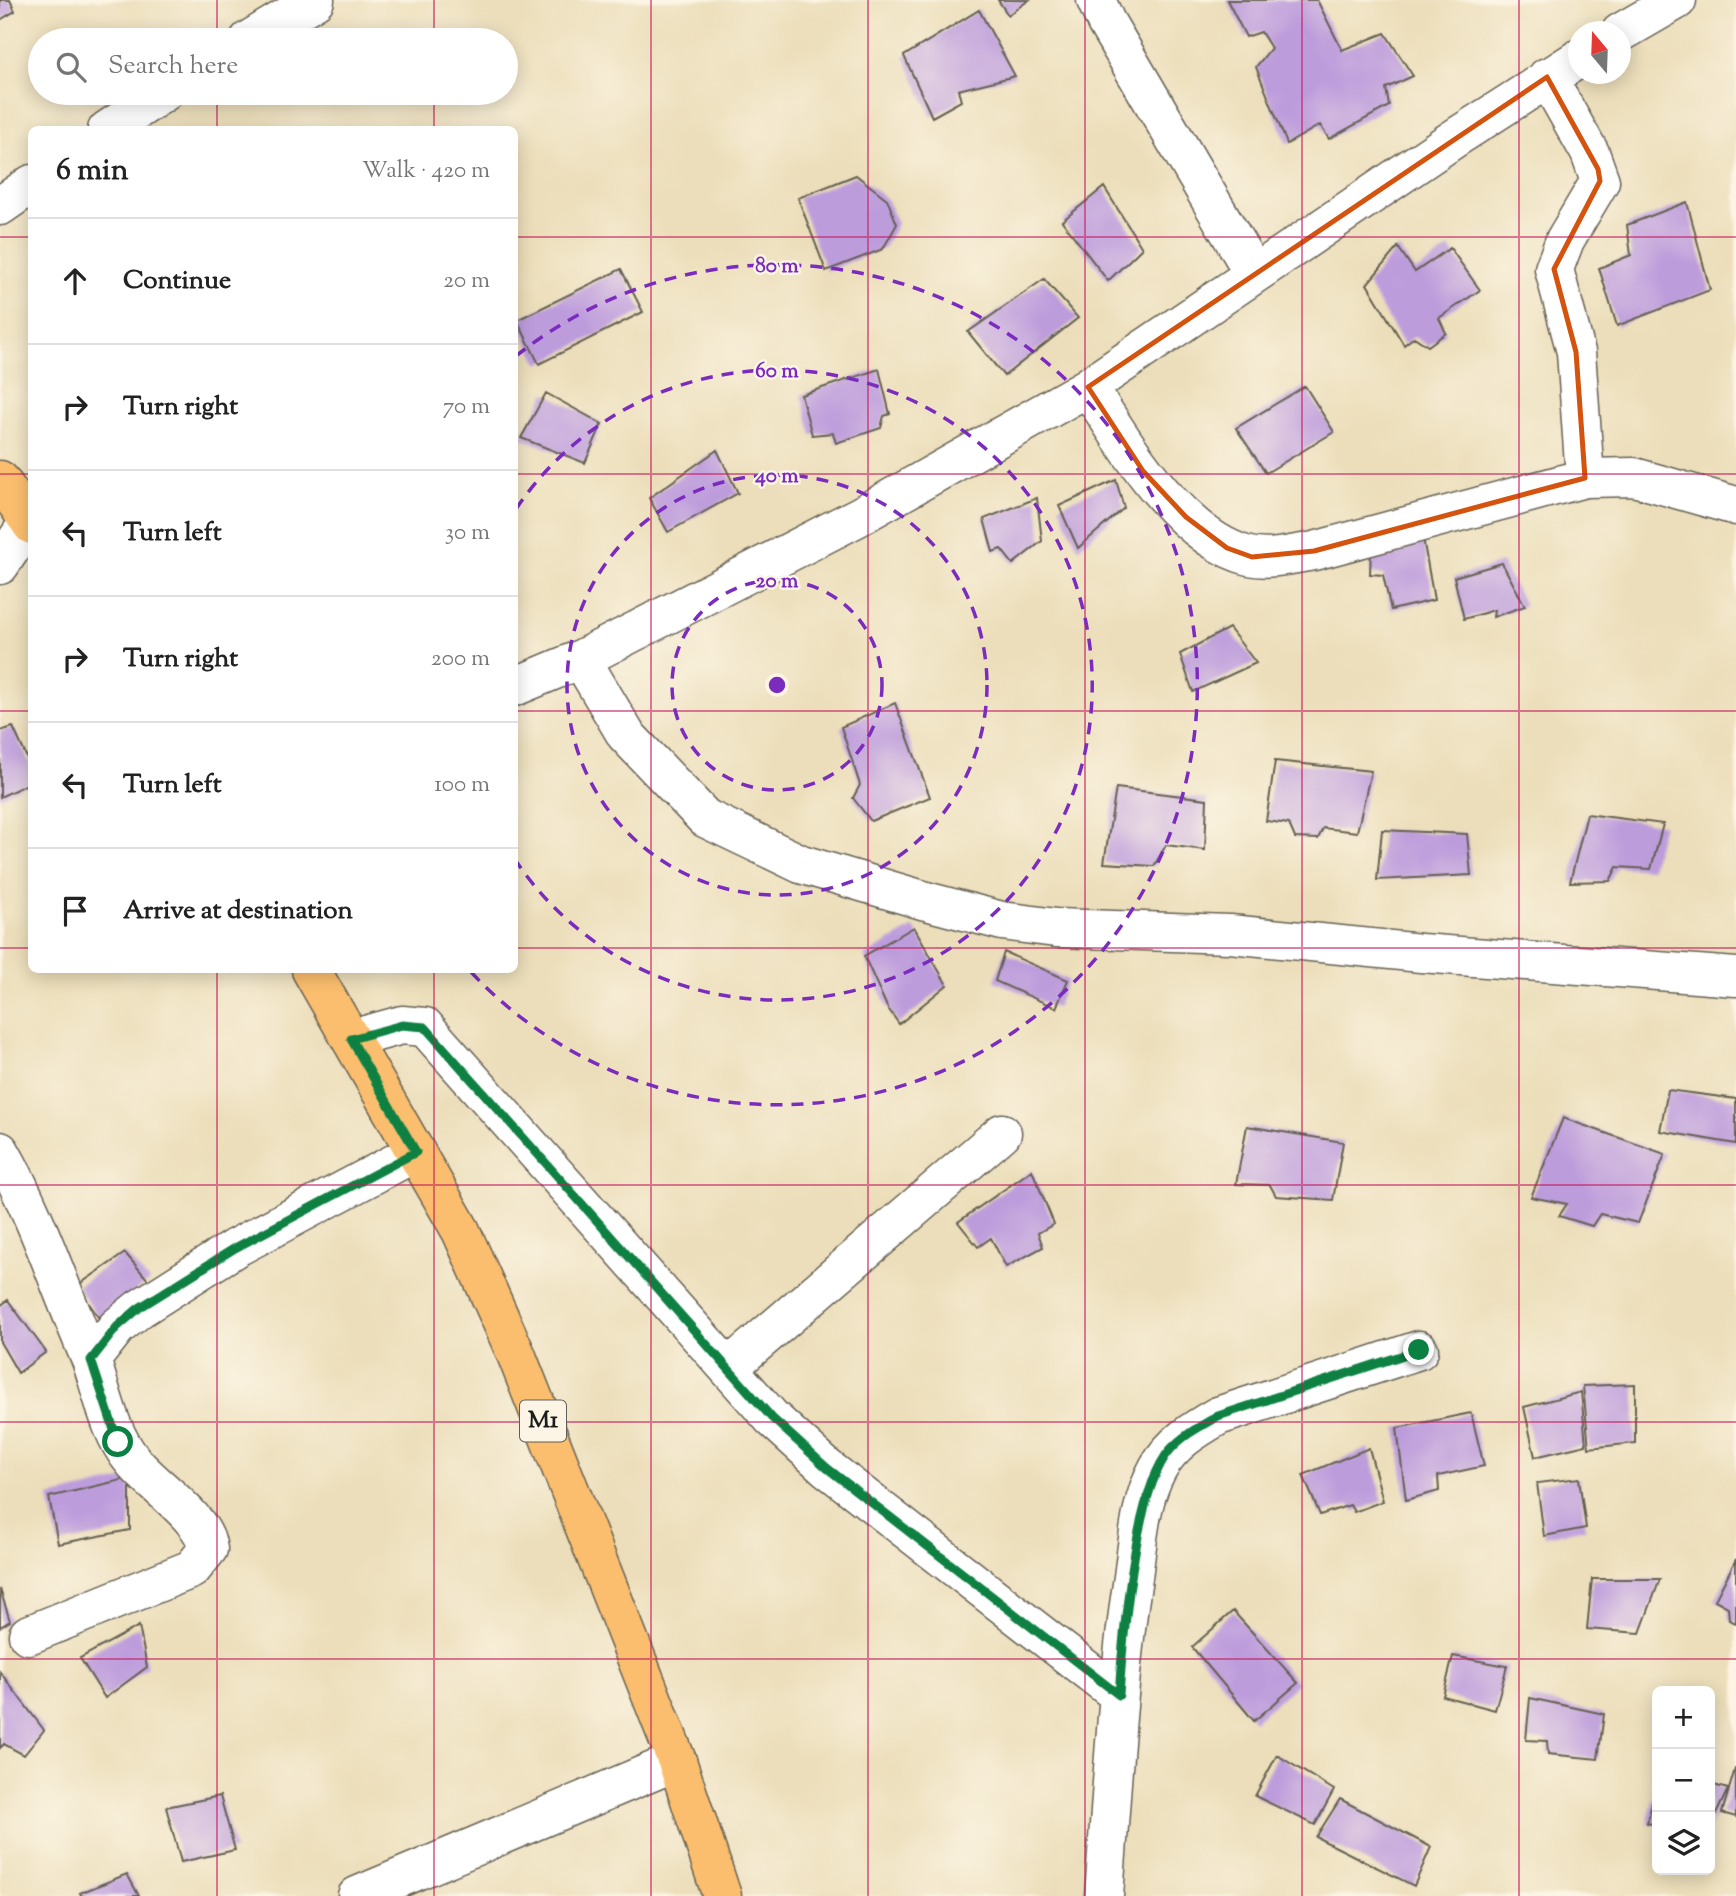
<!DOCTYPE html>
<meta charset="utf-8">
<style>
:root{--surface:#fff;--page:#f6f6f6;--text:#222;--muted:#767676;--line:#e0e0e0}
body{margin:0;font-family:"Sorts Mill Goudy",serif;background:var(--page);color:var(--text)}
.controls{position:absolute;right:21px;bottom:21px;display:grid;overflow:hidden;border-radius:10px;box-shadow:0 4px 18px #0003}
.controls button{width:63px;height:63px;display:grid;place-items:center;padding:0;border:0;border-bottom:2px solid var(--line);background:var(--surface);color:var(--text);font:35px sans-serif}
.compass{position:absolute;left:1568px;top:21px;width:63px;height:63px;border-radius:50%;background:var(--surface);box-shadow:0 4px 18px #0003;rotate:341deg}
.stop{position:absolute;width:21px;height:21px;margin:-16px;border:5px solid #0b8043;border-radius:50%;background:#fff}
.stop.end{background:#0b8043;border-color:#fff;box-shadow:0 2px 7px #0008}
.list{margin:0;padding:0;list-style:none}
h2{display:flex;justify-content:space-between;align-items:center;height:91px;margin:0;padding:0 28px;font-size:30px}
h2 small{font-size:23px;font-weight:400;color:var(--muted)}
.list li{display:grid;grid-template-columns:46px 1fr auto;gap:21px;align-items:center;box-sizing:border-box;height:126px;padding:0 28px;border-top:2px solid var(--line)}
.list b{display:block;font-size:26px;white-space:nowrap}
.list em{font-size:23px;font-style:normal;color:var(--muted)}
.icon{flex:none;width:38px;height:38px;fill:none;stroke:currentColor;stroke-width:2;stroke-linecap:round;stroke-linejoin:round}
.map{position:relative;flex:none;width:1736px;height:1896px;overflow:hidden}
.search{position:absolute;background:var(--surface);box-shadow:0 4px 18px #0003;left:28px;top:28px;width:490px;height:77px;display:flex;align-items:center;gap:18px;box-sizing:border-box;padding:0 24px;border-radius:38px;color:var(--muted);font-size:26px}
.panel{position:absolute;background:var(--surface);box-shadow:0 4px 18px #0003;left:28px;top:126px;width:490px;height:847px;border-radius:10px}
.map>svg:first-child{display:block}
.building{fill:#bd9cdc}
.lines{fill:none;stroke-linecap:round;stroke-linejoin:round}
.minor-casing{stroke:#656053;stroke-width:41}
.major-casing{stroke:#656053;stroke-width:41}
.minor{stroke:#fff;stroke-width:38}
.major{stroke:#fbbe6e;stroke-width:38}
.route{stroke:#0b8043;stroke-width:9}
.marked{fill:none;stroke:#d4530e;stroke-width:5;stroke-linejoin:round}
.grid{fill:none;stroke:#c2185b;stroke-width:2;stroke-opacity:0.55}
.ring{fill:none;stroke:#7b2cbf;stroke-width:3.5;stroke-dasharray:12 9}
.labels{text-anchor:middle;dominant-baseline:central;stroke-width:5;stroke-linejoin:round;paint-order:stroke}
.shield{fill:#fcf5e5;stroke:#5f5d58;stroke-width:2}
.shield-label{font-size:24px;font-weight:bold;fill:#1c1c1c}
.centre{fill:#7b2cbf;stroke:#fcf5e5;stroke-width:3.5}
.ring-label{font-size:21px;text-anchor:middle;font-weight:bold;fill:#7b2cbf;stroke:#fcf5e5;stroke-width:5;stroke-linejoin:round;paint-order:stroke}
</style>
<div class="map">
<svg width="1736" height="1896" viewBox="0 0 1736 1896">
<rect width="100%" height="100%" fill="#fcf5e5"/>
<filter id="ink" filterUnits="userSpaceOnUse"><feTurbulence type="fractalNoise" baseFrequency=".0143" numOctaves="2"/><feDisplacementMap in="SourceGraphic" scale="14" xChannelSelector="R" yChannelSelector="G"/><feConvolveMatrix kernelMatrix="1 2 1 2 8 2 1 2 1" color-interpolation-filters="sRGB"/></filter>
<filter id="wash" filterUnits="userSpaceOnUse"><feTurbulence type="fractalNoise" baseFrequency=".00686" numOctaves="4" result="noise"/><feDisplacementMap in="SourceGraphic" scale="28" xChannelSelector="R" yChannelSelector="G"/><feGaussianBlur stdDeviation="1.57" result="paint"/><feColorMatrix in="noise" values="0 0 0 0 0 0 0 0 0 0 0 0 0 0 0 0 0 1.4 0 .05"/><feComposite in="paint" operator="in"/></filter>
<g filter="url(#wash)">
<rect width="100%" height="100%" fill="#ecdeba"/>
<g id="blocks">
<path class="building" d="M0,0H10L15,11L0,20Z
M998,0H1029L1008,15Z
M1227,0H1317L1342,50L1385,33L1413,76L1386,88L1389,106L1329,139L1320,125L1287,144L1256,67L1271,48L1261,32L1246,37Z
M979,10L1015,76L958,90L961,101L932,117L904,56Z
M856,175L887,199L897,224L883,249L826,271L798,198Z
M1104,187L1142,248L1108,281L1062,221Z
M1687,202L1710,290L1617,326L1599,268L1631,255L1627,225Z
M1398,247L1415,272L1450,248L1480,290L1439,318L1446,333L1428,346L1414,337L1404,345L1367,284Z
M621,269L643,312L539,364L517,320Z
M1044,279L1078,318L1004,376L968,332Z
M879,369L890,414L884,416L881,428L836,443L833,433L812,435L801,395Z
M1305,386L1334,432L1266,473L1236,428Z
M546,393L602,424L585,463L521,438Z
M717,450L738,493L668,532L649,498Z
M1116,480L1124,508L1078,548L1059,506Z
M1037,498L1042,541L1013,564L1001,549L993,552L984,519Z
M1423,538L1434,600L1391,610L1383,575L1370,574L1371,549Z
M1502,563L1525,606L1493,617L1494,610L1464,619L1454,577Z
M1229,628L1256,663L1193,692L1180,654Z
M895,703L930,797L871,821L853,798L860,785L841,727Z
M13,727L32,769V782L0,797V731Z
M1275,761L1371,771L1357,832L1323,828L1318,839L1295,838L1289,824L1266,821Z
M1116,788L1207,799L1205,850L1166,845L1154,866L1104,863Z
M1587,814L1663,824L1651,869L1617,867L1610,881L1570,882Z
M1382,830L1467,834L1471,875L1377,880Z
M914,927L947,985L899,1024L887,1007L864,956Z
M1004,952L1068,980L1056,1008L995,981Z
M1668,1090L1736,1099V1144L1660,1131Z
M1563,1118L1665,1154L1638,1223L1600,1214L1592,1226L1559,1216L1567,1204L1531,1197Z
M1247,1126L1343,1142L1333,1200L1276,1196L1270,1185L1236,1184Z
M1032,1170L1054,1224L1038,1233L1043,1247L1006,1267L991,1238L978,1247L958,1222Z
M125,1253L149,1281L99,1318L77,1286Z
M8,1300L46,1352L18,1373L0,1342V1306Z
M1635,1384V1443L1589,1448L1583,1386Z
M1581,1392L1586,1445L1535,1457L1524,1407Z
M1471,1413L1484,1466L1438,1476L1439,1491L1406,1500L1397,1428Z
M1369,1448L1383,1501L1354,1512L1350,1505L1320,1515L1303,1475Z
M130,1478V1530L58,1544L49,1497Z
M1579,1478L1586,1528L1544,1536L1537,1483Z
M1736,1559V1623L1729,1620L1728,1607L1715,1600Z
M1592,1579H1660L1640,1633L1587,1629Z
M0,1589L10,1621L0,1627Z
M1233,1611L1298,1683L1254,1721L1192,1647Z
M139,1626L147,1667L105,1698L80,1658Z
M1453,1656L1507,1666L1495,1710L1443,1696Z
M0,1672L44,1730L24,1755L4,1744L0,1748Z
M1530,1698L1604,1714L1598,1759L1548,1754L1547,1741L1526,1740Z
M1277,1755L1334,1790L1315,1825L1255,1796Z
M1735,1769H1736V1817L1722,1813Z
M1710,1784L1728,1789L1710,1827Z
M1656,1789H1657V1825L1647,1823Z
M220,1796L235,1850L181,1862L166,1807Z
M1340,1799L1431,1847L1414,1886L1316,1837Z
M127,1874L139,1896H82L80,1893Z"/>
</g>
</g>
<g filter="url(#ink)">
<use href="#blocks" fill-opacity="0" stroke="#656053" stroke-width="2"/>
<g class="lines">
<defs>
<path id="minor" d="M1096,0L1106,22L1254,274
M1620,33L1677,0
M249,40L315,0
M1547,77L1590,153L1600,181L1565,240L1554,269L1576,352L1585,478
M107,130L163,93
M0,206L32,184
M1088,387C1125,444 1179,538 1249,556C1270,561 1294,554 1314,551L1585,478L1634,477L1736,506
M0,565L29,522
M581,659L626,735L705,818L801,864L926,901L1002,921L1056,928L1230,934L1421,953L1736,977
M514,687L581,659L858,517L1088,387L1455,138L1578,59
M351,1039L402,1025L425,1027L772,1418L827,1468L1119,1695
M0,1151C38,1217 60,1290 91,1360
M728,1368L1002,1133
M28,1635L192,1569L208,1549C204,1517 152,1486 132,1460C109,1432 103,1394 91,1360L117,1327L139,1309L235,1248L416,1152
M357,1896L677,1761
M1104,1896C1112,1789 1117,1682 1133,1577C1138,1541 1140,1500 1158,1468C1172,1443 1194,1430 1218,1416L1419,1350"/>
<path id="major" d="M0,480L32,525
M311,970L461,1231L516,1354L677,1761L722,1896"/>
</defs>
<use href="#minor" class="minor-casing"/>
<use href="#major" class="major-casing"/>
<use href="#minor" class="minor"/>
<use href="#major" class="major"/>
</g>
</g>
<g class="lines" filter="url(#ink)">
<path class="route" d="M118,1442L91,1360L117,1327L139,1308L235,1248L416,1152L351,1039L402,1025L425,1027L772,1418L827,1468L1119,1695C1123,1638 1134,1491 1170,1450C1183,1435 1201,1426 1218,1416L1419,1350"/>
</g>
<path class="marked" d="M1547,77L1598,169L1600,181L1554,269L1576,352L1585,478L1314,551L1252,557L1227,548L1186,517L1143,471L1088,387Z"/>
<path class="grid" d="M217,0V40M434,0V40M651,0V1896M868,0V1896M1085,0V1896M1302,0V1896M1519,0V1896M217,93V130M434,93V130M0,237H32M514,237H1736M0,474H32M514,474H1736M0,711H32M514,711H1736M0,948H32M514,948H1736M217,970V1896M434,970V1896M0,1185H1736M0,1422H1736M0,1659H1736"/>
<g class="ring">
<circle cx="777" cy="685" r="105"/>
<circle cx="777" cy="685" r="210"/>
<path d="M516 509A315 315 0 1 1 516 861"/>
<path d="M516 356A420 420 0 1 1 470 971"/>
</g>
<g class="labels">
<rect class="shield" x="520" y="1400.5" width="46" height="41" rx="5"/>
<g class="shield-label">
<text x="543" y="1421">M1</text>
</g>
</g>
<circle cx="777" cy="685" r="10" class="centre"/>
<g class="ring-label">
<text x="777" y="272">80 m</text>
<text x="777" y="377">60 m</text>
<text x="777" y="482">40 m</text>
<text x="777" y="587">20 m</text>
</g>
</svg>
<div class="controls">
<button>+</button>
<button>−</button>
<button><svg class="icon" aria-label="layers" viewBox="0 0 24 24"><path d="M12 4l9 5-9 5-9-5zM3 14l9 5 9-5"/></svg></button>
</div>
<svg class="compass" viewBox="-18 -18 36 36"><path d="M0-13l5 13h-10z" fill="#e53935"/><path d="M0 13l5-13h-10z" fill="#767676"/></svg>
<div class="stop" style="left:118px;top:1442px"></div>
<div class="stop end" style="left:1419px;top:1350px"></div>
<div class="search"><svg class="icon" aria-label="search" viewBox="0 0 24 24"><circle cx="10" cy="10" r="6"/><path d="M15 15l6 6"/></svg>Search here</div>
<section class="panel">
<h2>6 min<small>Walk · 420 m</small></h2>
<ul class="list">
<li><svg class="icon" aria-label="ahead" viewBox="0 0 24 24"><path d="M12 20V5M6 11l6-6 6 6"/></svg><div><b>Continue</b></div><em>20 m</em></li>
<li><svg class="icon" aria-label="right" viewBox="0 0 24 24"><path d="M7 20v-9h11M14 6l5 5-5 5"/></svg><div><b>Turn right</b></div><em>70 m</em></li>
<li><svg class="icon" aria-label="left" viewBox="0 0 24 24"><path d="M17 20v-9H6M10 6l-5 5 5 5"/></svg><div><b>Turn left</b></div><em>30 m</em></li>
<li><svg class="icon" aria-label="right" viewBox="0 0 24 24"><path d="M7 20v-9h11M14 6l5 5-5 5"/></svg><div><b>Turn right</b></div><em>200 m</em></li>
<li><svg class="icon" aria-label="left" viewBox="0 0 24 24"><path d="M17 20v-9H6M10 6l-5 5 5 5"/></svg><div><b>Turn left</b></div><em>100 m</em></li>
<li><svg class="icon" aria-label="arrive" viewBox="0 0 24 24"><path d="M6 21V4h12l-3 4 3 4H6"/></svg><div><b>Arrive at destination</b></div></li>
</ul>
</section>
</div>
